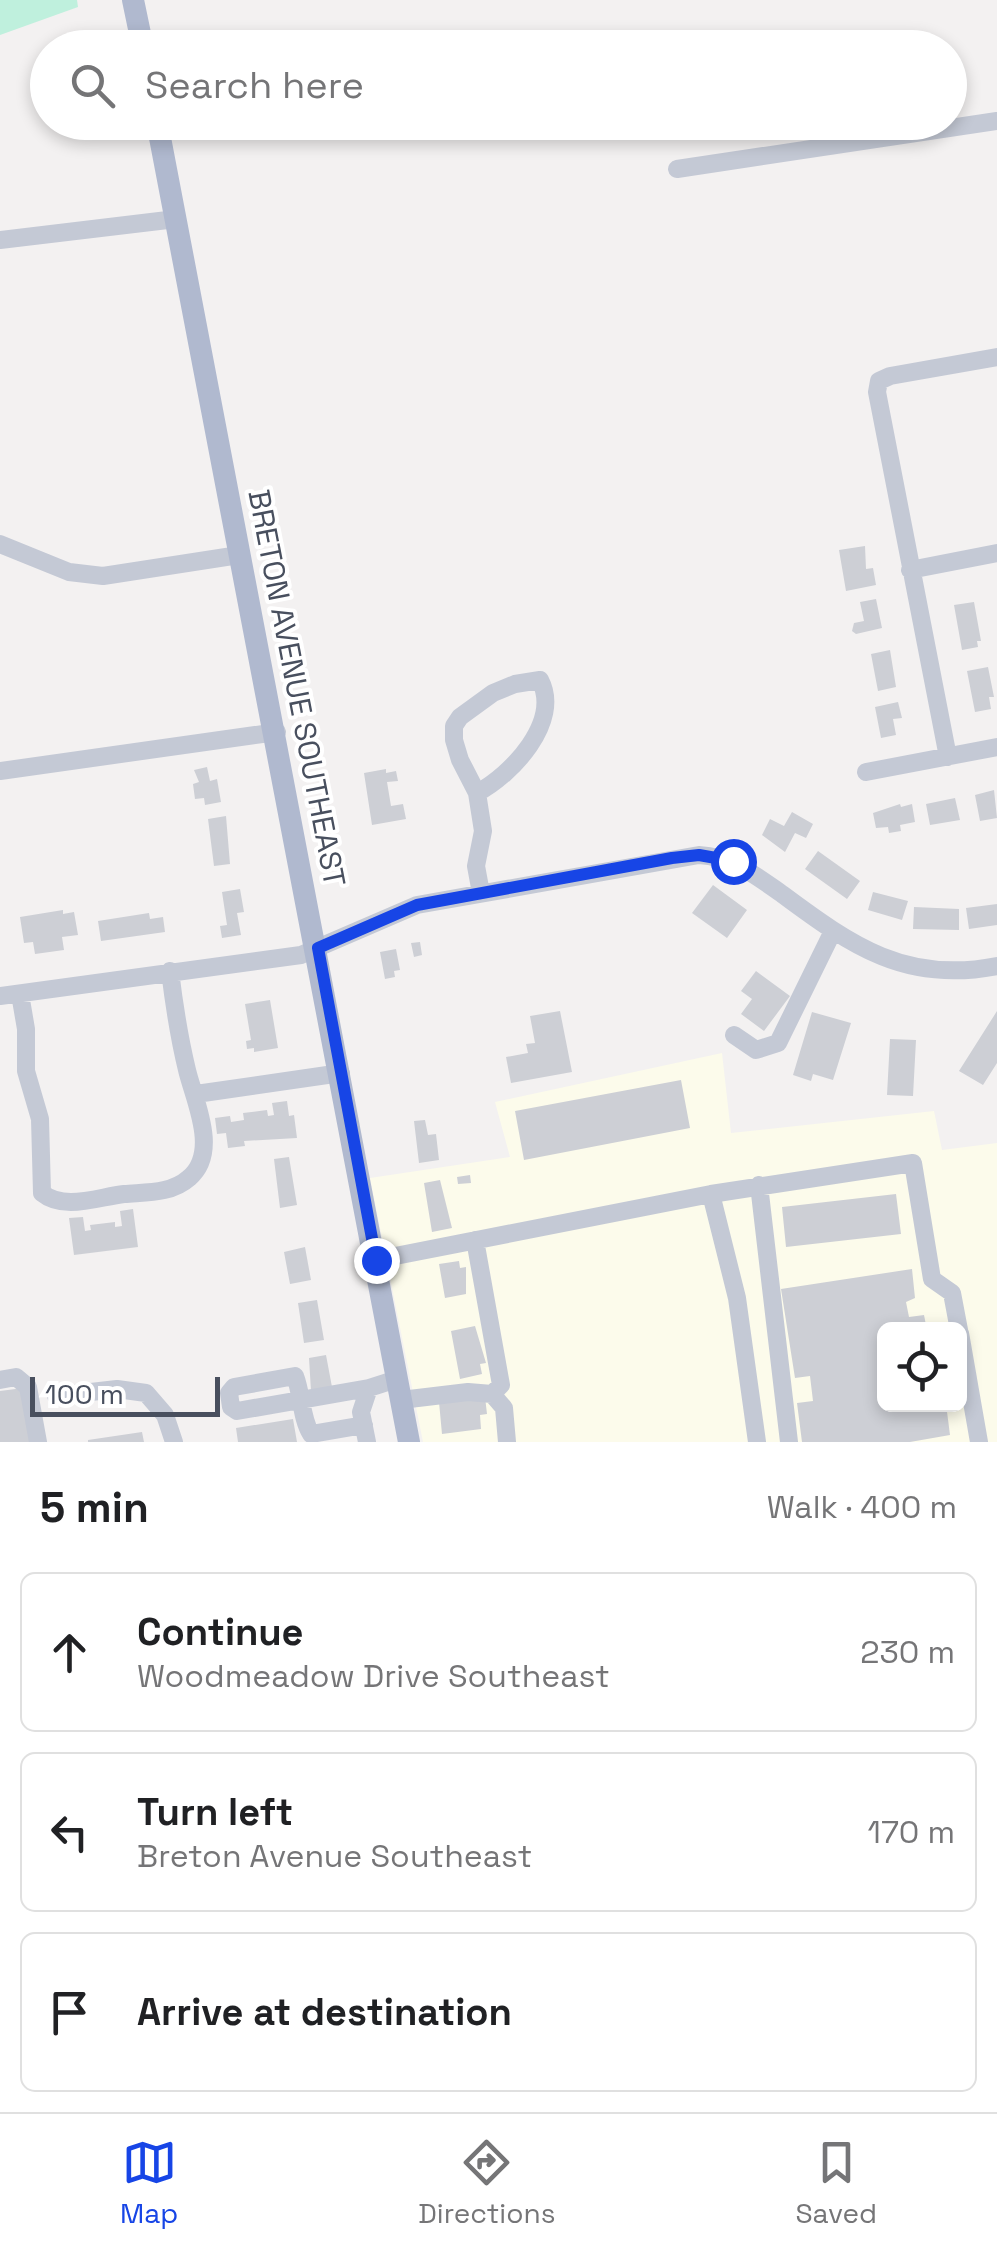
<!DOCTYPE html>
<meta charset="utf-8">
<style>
:root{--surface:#fff;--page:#f2f2f2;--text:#202124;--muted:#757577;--line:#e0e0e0;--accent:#1745e6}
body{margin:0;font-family:"Space Grotesk",sans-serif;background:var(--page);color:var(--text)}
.controls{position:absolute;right:30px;bottom:30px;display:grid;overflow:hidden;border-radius:15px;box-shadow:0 5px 15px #0003}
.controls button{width:90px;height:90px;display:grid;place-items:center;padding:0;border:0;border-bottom:2px solid var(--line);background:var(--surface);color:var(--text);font:50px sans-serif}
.scale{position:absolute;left:30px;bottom:25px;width:190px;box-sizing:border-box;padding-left:10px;border:5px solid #484f5e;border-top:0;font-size:28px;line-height:35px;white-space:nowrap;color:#484f5e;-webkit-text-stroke:8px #fff;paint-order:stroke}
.stop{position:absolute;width:30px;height:30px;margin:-22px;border:8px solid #1745e6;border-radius:50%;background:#fff}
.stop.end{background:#1745e6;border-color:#fff;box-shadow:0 2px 10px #0008}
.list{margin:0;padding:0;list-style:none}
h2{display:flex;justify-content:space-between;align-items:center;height:130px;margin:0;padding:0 40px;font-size:42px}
h2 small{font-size:32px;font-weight:400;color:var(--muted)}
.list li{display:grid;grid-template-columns:65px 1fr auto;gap:30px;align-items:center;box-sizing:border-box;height:160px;margin:0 20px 20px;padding:0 20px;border:2px solid var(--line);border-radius:15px}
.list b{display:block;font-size:38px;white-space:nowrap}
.list p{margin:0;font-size:32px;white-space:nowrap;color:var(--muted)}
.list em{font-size:32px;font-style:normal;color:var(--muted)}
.icon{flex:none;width:55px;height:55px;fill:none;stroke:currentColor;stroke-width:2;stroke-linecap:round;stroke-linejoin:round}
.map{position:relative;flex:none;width:997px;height:1442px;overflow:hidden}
.search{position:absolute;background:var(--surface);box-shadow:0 5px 15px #0003;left:30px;right:30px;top:30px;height:110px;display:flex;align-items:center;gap:25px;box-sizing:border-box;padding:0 35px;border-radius:55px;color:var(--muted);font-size:38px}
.sheet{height:670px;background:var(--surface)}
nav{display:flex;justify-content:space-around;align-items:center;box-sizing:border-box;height:140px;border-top:2px solid var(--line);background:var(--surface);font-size:28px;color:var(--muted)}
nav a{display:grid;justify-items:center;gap:5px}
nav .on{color:var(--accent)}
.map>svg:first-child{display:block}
.commercial{fill:#fcfbeb;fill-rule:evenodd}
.green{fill:#bff0dd}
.building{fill:#cdcfd5}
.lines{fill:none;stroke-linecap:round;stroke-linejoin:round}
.minor{stroke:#c4c9d5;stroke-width:18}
.major{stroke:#b0b9cf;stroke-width:22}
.route{stroke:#1745e6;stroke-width:12}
.labels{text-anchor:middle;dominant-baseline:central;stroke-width:8;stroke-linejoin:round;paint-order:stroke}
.street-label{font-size:30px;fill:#484f5e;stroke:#fff}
</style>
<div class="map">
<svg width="997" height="1442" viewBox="0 0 997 1442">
<rect width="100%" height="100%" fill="#f3f1f1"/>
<path class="commercial" d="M722,1053L731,1133L934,1111L942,1150L997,1143V1442H423L370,1178L510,1157L495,1102ZM884,1330H960V1404H884Z"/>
<path class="green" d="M0,0H77L78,7L0,35Z"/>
<path class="building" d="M865,546L866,569L873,568L876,585L846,591L839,550Z
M876,599L882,628L856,634L852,631L854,623L864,621L860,602Z
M974,602L981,641H977L978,647L962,650L954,605Z
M890,650L896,687L878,691L871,654Z
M988,667L994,697H989L991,709L975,712L967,671Z
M898,702L902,718L893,719L896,735L881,738L875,707Z
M207,767L210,781L217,779L221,802L205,805L204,798L195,799L193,784L199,782L194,770Z
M386,769V773L396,771L398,781L387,782L391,806L403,804L406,819L372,825L364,773Z
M994,790L997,818L980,821L975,795Z
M955,798L960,820L930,825L926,804Z
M900,804L901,807L912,804L915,822L900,825L901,831L889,833L888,827L876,828L873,813Z
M792,812L813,824L806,838L795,833L785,852L762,835L770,819L784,826Z
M226,816L230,864L214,866L208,819Z
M818,851L860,881L847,899L805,869Z
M713,885L747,910L727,938L692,913Z
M240,889L244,912L237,913L241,935L222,938L220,926L227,925L222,892Z
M873,892L908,901L902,920L868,910Z
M997,904V925L969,929L966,908Z
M914,907L959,909V930L913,929Z
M63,910V914L74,912L78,935L62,937L64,950L35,954L33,942L24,943L20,917Z
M149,913L150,919L163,917L165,932L101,941L98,921Z
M420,942L422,955L414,957L411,943Z
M396,949L400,970L394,971L395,977L385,979L380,952Z
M756,971L790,996L764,1031L741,1014L752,999L741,991Z
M270,1000L278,1048L254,1052V1048L247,1049L246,1041L251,1040L245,1004Z
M560,1011L572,1072L511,1083L506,1057L528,1053L526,1044L535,1043L530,1016Z
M997,1011V1063L983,1085L959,1071Z
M812,1012L851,1023L833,1080L813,1074L811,1081L793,1075Z
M890,1039L916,1040L913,1096L887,1095Z
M681,1080L690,1128L524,1160L515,1111Z
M287,1101L289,1116L294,1115L297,1138L244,1141L245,1146L228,1148L226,1133L217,1134L215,1118L230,1116L231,1122L244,1120L243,1113L267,1110L268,1116L274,1115L272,1103Z
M425,1120L428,1135L436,1134L439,1160L419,1163L414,1121Z
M289,1157L297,1205L280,1208L274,1159Z
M470,1175L471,1183L458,1184L457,1177Z
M440,1180L452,1228L432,1232L424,1183Z
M896,1194L901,1234L786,1247L782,1207Z
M133,1209L138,1247L74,1255L69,1218L83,1217L85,1231L91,1230L90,1225L115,1222V1227L122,1226L120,1211Z
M305,1247L311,1280L290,1284L284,1252Z
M459,1261L460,1268L466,1267V1294L445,1298L439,1264Z
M912,1269L915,1298L906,1302L909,1317L924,1315L927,1330H884V1404H946L950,1435L910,1442H802L797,1403L813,1401L810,1376L795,1378L781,1289Z
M317,1300L324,1340L304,1343L298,1303Z
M475,1326L486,1363L480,1364L482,1374L460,1379L451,1331Z
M326,1355L332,1387L311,1391L309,1358Z
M23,1388L30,1442H0V1391Z
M485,1397L487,1414L480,1415L481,1429L442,1434L439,1402Z
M293,1419L297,1442H238L236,1428Z
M142,1432L144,1442H88V1440Z"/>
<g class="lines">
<path class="minor" d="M677,169L997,121
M0,240L176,219
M0,544L69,572L103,576L239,555
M910,570L997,553
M948,757L877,392L879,381L890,376L997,357
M0,771L277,732
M866,772L997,747
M477,793C511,775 562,722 540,680L515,684L493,693L460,717L454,726V740L460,760L477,793L483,831L476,866L481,893
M20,994L26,1029V1071L40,1119L42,1193C64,1211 98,1197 124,1194C146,1192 171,1194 189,1178C220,1152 194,1100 187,1070C179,1037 174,1004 170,971
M0,996L301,955L417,905L699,855C733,857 755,875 782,894C852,946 906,984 997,966
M734,1035L756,1050L778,1043L833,931
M196,1094L341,1073
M759,1185L789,1442
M711,1194L913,1163L932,1279L952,1293L959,1330
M475,1240L501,1385L492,1394
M375,1260L711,1194L737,1298L757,1442
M960,1333L979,1442
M0,1380L16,1377L28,1387L38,1442
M56,1396L117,1389L146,1393L165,1415L174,1442
M401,1400L468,1392L492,1394L504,1408L507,1442
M364,1425L311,1434C301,1418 302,1394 295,1376L234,1387L229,1393L231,1407L237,1411L369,1388
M367,1442L361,1412L369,1388L397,1379"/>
<path class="major" d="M133,0L143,48
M157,122C244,562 327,1002 409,1442"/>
</g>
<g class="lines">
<path class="route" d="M376,1260L318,948L417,905L672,858L699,855L733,861"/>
</g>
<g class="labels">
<g class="street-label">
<text transform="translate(297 688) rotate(79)">BRETON AVENUE SOUTHEAST</text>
</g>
</g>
</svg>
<div class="controls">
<button><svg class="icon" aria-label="locate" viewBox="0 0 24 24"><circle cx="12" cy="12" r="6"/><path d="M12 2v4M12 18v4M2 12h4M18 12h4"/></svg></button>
</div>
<div class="scale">100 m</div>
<div class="stop" style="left:733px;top:861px"></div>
<div class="stop end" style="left:376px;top:1260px"></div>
<div class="search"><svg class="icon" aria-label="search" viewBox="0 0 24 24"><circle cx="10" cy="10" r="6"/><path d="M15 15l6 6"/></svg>Search here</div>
</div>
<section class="sheet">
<h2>5 min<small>Walk · 400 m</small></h2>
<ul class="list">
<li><svg class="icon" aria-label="ahead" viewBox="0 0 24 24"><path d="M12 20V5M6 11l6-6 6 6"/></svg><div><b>Continue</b><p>Woodmeadow Drive Southeast</p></div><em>230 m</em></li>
<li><svg class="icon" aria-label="left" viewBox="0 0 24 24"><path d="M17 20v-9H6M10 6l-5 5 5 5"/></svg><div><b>Turn left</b><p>Breton Avenue Southeast</p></div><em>170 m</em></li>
<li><svg class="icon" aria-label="arrive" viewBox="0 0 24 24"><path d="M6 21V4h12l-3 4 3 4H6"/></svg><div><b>Arrive at destination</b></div></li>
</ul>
</section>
<nav>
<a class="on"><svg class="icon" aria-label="map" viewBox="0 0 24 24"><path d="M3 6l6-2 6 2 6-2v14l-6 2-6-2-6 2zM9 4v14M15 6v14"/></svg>Map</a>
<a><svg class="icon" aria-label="directions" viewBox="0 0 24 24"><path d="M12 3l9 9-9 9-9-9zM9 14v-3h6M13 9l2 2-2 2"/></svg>Directions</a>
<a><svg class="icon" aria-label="saved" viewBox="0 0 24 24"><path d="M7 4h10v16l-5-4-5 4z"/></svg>Saved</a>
</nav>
